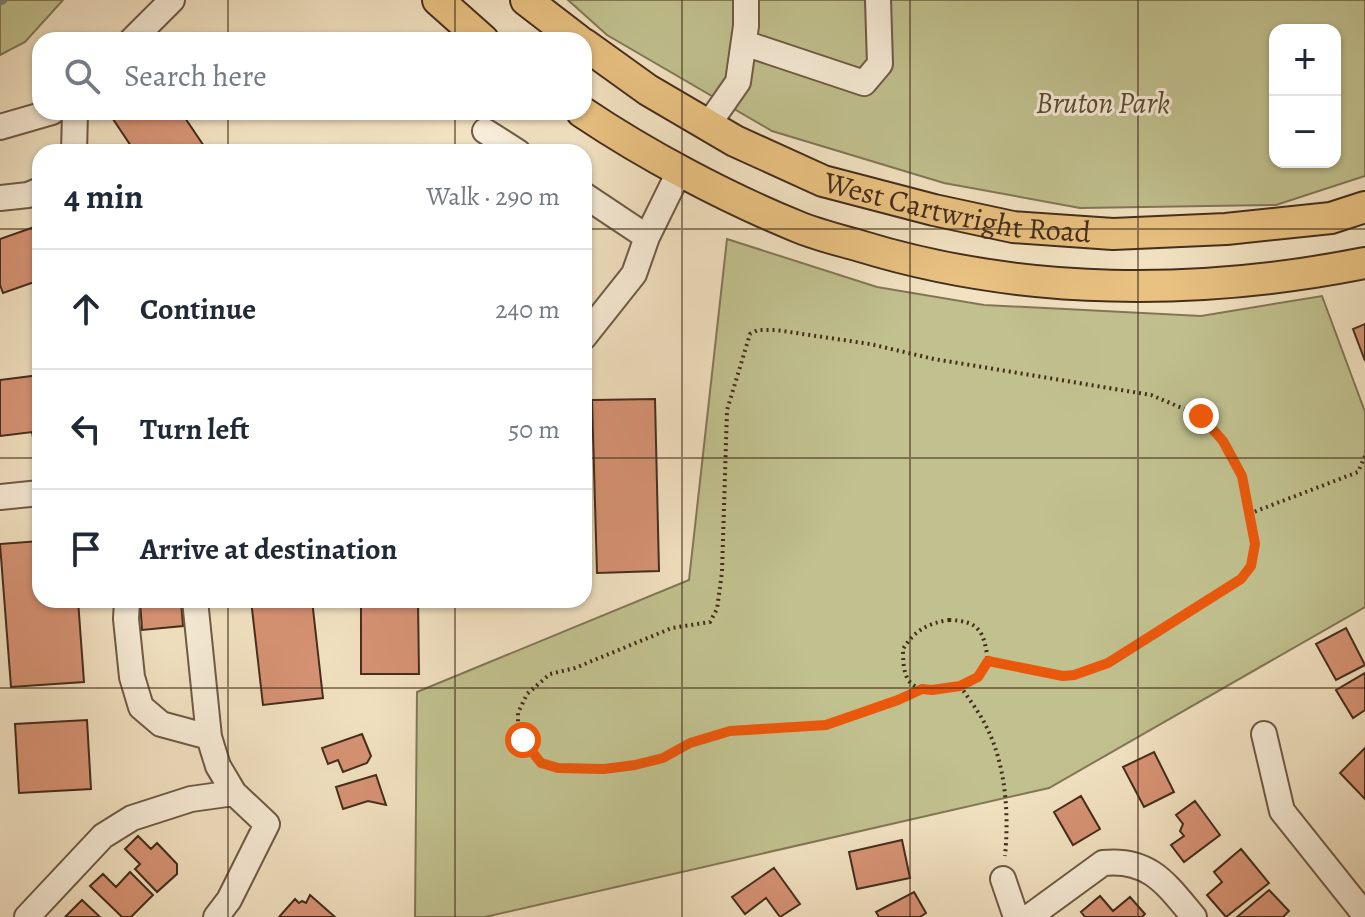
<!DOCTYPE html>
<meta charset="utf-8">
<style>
:root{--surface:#fff;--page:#f6f6f7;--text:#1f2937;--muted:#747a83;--line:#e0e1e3}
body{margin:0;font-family:Alegreya,serif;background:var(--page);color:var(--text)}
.controls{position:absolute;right:24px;top:24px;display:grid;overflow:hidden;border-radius:16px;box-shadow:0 2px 6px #0004}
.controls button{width:72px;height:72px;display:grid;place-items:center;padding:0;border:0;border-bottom:2px solid var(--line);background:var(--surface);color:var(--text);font:40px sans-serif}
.stop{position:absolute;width:24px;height:24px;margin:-18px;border:6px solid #ea580c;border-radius:50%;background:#fff}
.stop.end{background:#ea580c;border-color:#fff;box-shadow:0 2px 8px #0008}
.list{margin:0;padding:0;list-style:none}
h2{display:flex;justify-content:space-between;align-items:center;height:104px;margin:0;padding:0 32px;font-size:34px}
h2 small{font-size:26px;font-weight:400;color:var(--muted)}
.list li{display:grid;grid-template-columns:52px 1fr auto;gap:24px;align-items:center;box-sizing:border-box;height:120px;padding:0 32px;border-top:2px solid var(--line)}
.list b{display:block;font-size:30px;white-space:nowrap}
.list em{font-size:26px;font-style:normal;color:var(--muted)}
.icon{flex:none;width:44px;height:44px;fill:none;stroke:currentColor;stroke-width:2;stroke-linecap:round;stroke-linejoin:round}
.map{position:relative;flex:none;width:1365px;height:917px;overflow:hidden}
.search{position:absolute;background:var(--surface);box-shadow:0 2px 6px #0004;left:32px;top:32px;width:560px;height:88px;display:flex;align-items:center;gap:20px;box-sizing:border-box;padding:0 28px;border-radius:24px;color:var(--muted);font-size:30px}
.panel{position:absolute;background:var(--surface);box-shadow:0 2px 6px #0004;left:32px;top:144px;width:560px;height:464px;border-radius:24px}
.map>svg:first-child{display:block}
.green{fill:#c1c18f;stroke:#827755;stroke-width:2;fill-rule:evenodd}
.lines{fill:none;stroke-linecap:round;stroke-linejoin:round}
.stream{stroke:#788377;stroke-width:7}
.building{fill:#d79375;stroke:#442d1b;stroke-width:2}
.minor-casing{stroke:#705a45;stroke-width:28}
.major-casing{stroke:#442d1b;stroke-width:34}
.path{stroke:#442d1b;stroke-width:4;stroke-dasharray:2 4;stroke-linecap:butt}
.minor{stroke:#f7ecd7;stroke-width:24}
.major{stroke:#e9c181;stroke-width:30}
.route{stroke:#ea580c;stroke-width:10}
.grid{fill:none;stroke:#442d1b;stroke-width:2;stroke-opacity:0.55}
.labels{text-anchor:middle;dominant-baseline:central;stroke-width:6;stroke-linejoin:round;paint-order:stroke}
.park-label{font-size:30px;font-style:italic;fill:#5d4b32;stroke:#f7ecd7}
.street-label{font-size:30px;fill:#442d1b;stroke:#f7ecd7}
</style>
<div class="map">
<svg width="1365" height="917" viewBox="0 0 1365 917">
<rect width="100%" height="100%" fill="#f2e2c2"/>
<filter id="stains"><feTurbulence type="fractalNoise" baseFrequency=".0025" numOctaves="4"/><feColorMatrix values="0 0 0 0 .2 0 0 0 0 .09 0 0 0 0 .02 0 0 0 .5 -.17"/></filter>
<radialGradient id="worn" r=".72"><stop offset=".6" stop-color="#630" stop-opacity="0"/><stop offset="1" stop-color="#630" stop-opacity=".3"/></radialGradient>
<path class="green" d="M0,0H63L25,42L0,55Z
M568,0H1365V176L1276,205L1080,208L944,183L772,131L607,35ZM1275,30H1335V162H1275Z
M727,239L877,287L984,305L1201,316L1322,296L1365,412V607L1049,788L485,917H415L417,692L689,580Z"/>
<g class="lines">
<path class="stream" d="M0,2L4,0"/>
</g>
<path class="building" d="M124,112H181L208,152H135L113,119Z
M40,225V280L3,293L0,285V239Z
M1365,324V361L1353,329Z
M40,375V448H35L32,432L0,436V380Z
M655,399L659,571L597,573L592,400Z
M40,541V600H78L84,682L11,687L0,544Z
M140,600H181L183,626L142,630Z
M251,600H312L323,698L263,705Z
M361,600H418L419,674H361Z
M1346,628L1365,665L1336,680L1316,644Z
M1365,673V710L1353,718L1336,690Z
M87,720L91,789L19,793L15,724Z
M362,734L371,756L367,763L343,772L338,760L328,764L322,748Z
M1365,748V799L1340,773Z
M1154,752L1174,792L1144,807L1123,767Z
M376,775L386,805L368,801L343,809L336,787Z
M1081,796L1100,829L1073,845L1054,812Z
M1195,801L1220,835L1184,862L1171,845L1184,836L1180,831L1183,824L1176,815Z
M138,836L151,849L157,843L177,864V874L157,892L135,869L140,864L125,849Z
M902,840L910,878L857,889L849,852Z
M1241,849L1269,883L1226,917L1207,895L1222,882L1214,872Z
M774,868L800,904L780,917L766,898L745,914L732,897Z
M130,872L153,895L131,917H122L90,886L103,874L116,887Z
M1269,890L1289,911L1283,917H1237Z
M914,892L926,913L920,917H879L876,912Z
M310,895L335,917H279L295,899L299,903L302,901L306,903Z
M1100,896L1113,911L1130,897L1145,914L1142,917H1085L1081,912Z
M82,900L100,917H65Z"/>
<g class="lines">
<defs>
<path id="minor" d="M132,40L172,0
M744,43L864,83L880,64L878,0
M708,125L738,82L746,26V0
M0,127L52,112
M485,131L518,152
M74,152L75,112
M584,195L647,237
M0,198L28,195L40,190
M584,337L634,274L647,237L680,170
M0,497L40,493
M127,600L126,619L132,677L141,707L161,724L209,737
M195,600L209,737L218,766L234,793L267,824L229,900L216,917
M1264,734L1282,811L1365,915
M1003,879L1016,917
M27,917L103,836L132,818L191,799L234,793
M1029,917L1103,863C1150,858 1167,885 1194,917"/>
<g id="major">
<path d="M438,0L483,40"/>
<path d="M526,0L578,40"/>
<path id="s1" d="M584,44L648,90L735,141L823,181L934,210L1013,227L1113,234L1226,229L1331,218L1365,207"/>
<path d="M582,112C646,155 725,197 796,226C817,235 839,240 860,246C1023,296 1199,296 1365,263"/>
</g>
</defs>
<use href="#minor" class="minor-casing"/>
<use href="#major" class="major-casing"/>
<path class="path" d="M949,620C980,621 984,632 988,661C985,666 982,673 977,677C963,689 923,699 909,681C903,673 903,658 903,649C914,631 928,623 949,620Z
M988,661L1063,676L1074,675L1108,663L1241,579C1257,558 1255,539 1251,513L1358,472L1365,456
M960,686C969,699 980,713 987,728C1006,766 1009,815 1005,856
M922,689L898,700L826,725L730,731L690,743L663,758L635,765L604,769L558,768L541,763L523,740L518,725V713L527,694L550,674L575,668L672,628L710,622L717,609L722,572L727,410L750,334L758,330H776L870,344L934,359L1151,395L1201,416L1223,441L1242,476L1251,513"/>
<use href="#minor" class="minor"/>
<use href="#major" class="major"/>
</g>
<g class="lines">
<path class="route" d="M523,740L541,763L558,768L604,769L635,765L663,758L690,743L730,731L826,725L898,700L922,689L932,690L960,686L978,677L988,661L1063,676L1074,675L1108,663L1241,579L1251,566L1255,544L1242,476L1223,441L1201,416"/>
</g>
<path class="grid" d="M228,0V40M455,0V40M682,0V917M910,0V917M1138,0V917M228,112V152M455,112V152M0,229H40M584,229H1365M0,458H40M584,458H1365M228,600V917M455,600V917M0,688H1365"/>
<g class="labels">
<g class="park-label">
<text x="1103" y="103">Bruton Park</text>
</g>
<g class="street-label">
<text stroke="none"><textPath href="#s1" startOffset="414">West Cartwright Road</textPath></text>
</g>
</g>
<rect width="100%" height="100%" filter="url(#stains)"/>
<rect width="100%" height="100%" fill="url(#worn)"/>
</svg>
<div class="controls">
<button>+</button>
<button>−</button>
</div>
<div class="stop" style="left:523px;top:740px"></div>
<div class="stop end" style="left:1201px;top:416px"></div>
<div class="search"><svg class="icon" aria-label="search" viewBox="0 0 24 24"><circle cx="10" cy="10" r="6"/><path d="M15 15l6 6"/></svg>Search here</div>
<section class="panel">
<h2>4 min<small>Walk · 290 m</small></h2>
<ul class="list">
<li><svg class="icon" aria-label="ahead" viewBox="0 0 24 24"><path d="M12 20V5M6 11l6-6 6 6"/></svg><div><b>Continue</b></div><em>240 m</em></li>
<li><svg class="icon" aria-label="left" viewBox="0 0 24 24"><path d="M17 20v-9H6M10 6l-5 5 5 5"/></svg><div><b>Turn left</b></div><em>50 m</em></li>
<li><svg class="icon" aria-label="arrive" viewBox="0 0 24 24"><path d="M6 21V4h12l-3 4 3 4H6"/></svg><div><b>Arrive at destination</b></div></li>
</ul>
</section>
</div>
